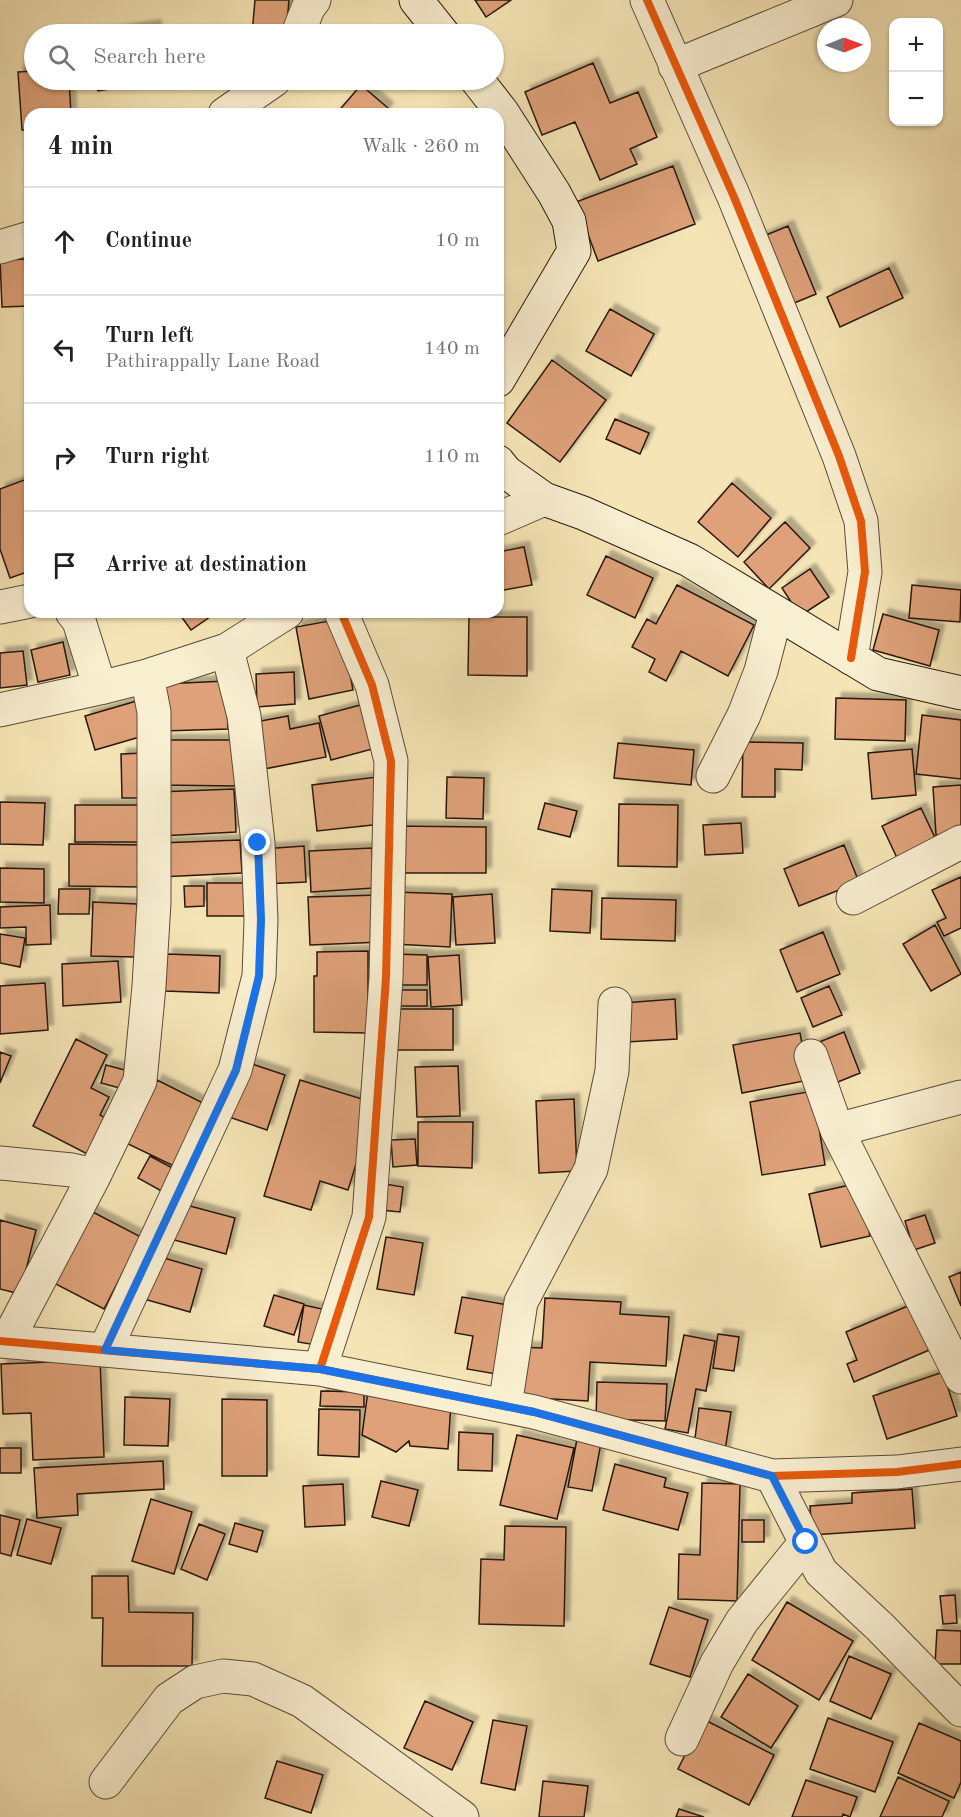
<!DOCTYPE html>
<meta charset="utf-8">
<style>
:root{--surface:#fff;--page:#f6f6f6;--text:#202124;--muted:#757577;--line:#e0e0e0}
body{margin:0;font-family:"Old Standard TT",serif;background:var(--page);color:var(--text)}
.controls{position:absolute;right:18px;top:18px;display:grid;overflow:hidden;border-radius:12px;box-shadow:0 2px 4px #0004}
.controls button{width:54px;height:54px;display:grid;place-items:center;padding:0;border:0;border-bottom:2px solid var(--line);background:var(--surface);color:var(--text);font:30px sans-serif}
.compass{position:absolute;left:817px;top:18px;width:54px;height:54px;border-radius:50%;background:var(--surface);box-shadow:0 2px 4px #0004;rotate:89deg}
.stop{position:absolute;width:18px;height:18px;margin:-14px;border:4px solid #1a73e8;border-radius:50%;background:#fff}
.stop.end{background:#1a73e8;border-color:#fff;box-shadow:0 2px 6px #0008}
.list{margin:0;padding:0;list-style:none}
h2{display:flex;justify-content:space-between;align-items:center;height:78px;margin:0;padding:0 24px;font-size:26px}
h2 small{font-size:20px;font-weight:400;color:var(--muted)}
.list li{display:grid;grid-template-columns:39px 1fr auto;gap:18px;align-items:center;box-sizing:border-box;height:108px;padding:0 24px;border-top:2px solid var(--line)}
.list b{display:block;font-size:22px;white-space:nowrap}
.list p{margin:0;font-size:20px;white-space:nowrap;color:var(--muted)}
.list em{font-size:20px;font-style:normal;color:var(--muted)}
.icon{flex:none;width:33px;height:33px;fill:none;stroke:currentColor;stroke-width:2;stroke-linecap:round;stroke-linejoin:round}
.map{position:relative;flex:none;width:961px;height:1817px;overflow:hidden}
.search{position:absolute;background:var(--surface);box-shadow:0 2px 4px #0004;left:24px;top:24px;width:480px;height:66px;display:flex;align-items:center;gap:15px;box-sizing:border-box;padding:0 21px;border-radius:33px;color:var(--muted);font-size:22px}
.panel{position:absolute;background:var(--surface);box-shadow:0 2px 4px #0004;left:24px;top:108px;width:480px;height:510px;border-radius:18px}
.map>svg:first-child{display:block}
.building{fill:#dea179;stroke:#29180b;stroke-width:1.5;filter:url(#shadow)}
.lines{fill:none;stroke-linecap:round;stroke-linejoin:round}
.street-casing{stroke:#5c4b36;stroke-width:35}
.secondary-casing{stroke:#29180b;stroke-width:35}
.street{stroke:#f8eed0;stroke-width:33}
.secondary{stroke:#f8eed0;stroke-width:33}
.cycleway-casing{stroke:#f8eed0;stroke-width:11}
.cycleway{stroke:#e8590c;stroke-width:8}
.route{stroke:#1a73e8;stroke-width:8}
</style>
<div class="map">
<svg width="961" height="1817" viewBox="0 0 961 1817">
<defs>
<filter id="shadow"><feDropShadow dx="5.5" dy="-5.5" stdDeviation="1.5" flood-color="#0004"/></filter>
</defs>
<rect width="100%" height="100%" fill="#f5e5b6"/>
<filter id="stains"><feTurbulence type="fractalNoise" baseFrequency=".00333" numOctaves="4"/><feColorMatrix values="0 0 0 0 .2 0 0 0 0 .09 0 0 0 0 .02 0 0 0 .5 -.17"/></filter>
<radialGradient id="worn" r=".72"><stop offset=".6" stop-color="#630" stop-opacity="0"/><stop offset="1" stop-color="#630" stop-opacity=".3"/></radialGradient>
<path class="building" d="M255,0H289L286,34H252Z
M475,0H511L486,17Z
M155,25L157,34H98Z
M593,63L610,103L638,92L657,137L630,149L637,164L600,180L575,122L542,135L525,92Z
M34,71V80H69L71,114H30V130H22L18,72Z
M96,80H164L98,91Z
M207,80H232L233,84L208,87Z
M361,85L388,108L383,114H336Z
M673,166L695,224L598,261L576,202Z
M788,226L816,294L782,308L754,240Z
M30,259V306L2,307L0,260Z
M889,268L903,298L840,327L827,297Z
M610,309L654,334L631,376L586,351Z
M552,360L606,400L560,462L507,423Z
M615,419L649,433L640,454L606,439Z
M27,479L30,488V571L10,578L0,549V489Z
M732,483L771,518L738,557L698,522Z
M785,522L810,548L769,589L744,562Z
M524,547L532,585L498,591V552Z
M606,556L653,578L635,618L587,595Z
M810,569L829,597L800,616L782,588Z
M677,585L754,625L728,676L681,651L666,681L649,672L655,659L632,647L647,619L656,624Z
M912,585L961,590L960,622L909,618Z
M178,612H217L191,630Z
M883,614L939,630L930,666L873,650Z
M469,617H527V676L468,675Z
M340,619L353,690L309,699L296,627Z
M63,642L70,675L38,682L31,650Z
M23,651L27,685L0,688V653Z
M294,672L295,704L257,707L256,674Z
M226,681L228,729L163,731L161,684Z
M836,698L906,700L905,741L835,739Z
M140,700L150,734L95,750L85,716Z
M364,704L376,748L331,760L319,716Z
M922,715L961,720V779L916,774Z
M288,716L290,729L319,723L326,757L264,769L255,722Z
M160,740H239L238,786L159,785Z
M743,742L803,743L802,770L775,769V797H742Z
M618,743L694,750L691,785L614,778Z
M912,749L916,795L872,799L868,753Z
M144,753L146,798H122L121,754Z
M377,777L382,824L317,831L312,785Z
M447,777L484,778L483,819L446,818Z
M961,785V833L936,835L933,787Z
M234,789L236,832L160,836L158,792Z
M0,802L45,803L43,845L0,844Z
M545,803L577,811L570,837L538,829Z
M619,804L678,805L677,867L618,866Z
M75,805H143V842H75Z
M921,808L937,842L898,860L882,826Z
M741,823L743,853L705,855L703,825Z
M391,826L486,827V873H391Z
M240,840L242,873L160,877L159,843Z
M69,844L142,845V887L69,886Z
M844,845L859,882L799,906L784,869Z
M304,846L306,882L264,884L262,849Z
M372,848L374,888L311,892L309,851Z
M0,868L44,869V903L0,902Z
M961,877V928L944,936L937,922L946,918L932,890Z
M207,883H246V916H207Z
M184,886H204V906L185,907Z
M59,889H90L89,914H58Z
M552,889L592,891L590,933L550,931Z
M395,892L452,894L450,947L393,944Z
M492,894L495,943L456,945L453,897Z
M380,895L382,942L310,945L308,897Z
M602,898L676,900L675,941L601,939Z
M93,902L137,904L135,957L91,956Z
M50,905L51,944L26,945V927L0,928V907Z
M935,925L961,974L931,991L903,944Z
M823,932L840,974L797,992L780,950Z
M0,934L25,938L20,967L0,963Z
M368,951V1033L314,1032V976H317V952Z
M167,954L220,956L219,993L165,991Z
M392,954L427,955V985H392Z
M459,955L462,1005L431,1007L428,957Z
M118,961L121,1002L63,1006L62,964Z
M45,983L48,1030L0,1034V986Z
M829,986L842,1015L813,1027L801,998Z
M392,990H427V1006H392Z
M675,999L677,1039L626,1042L623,1003Z
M394,1009H453V1050H394Z
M844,1032L860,1073L828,1086L812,1045Z
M800,1033L809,1080L742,1093L733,1045Z
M76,1039L107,1055L91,1088L109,1097L100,1115L113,1122L95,1158L33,1126Z
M0,1052L11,1056L0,1083Z
M246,1062L285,1075L267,1130L229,1117Z
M106,1065L132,1072L127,1090L101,1083Z
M458,1066L460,1116L417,1117L415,1067Z
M157,1080L209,1106L178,1168L126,1143Z
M300,1080L375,1103L348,1190L320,1181L311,1210L264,1196Z
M813,1091L825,1165L762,1175L750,1102Z
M574,1099L577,1171L539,1173L536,1101Z
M418,1122H473L472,1168L418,1166Z
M415,1139L417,1165L393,1167L391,1140Z
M150,1156L178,1171L165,1193L138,1178Z
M859,1183L870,1236L821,1247L809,1194Z
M385,1184L403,1187L400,1212L381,1210Z
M175,1202L235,1218L226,1254L167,1238Z
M85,1208L141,1237L104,1309L48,1280Z
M925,1215L935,1243L914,1250L905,1221Z
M0,1220L36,1230L20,1294L0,1289Z
M386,1237L423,1243L414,1295L377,1289Z
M157,1256L202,1269L190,1312L144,1299Z
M961,1272V1306L949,1277Z
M274,1295L304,1304L294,1335L264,1326Z
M462,1297L514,1306L502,1375L467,1369L473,1336L455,1333Z
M545,1298L621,1302L620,1314L669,1317L666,1366L590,1362L588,1401L516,1397L519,1347L542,1348Z
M915,1303L934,1348L854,1382L847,1364L857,1360L846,1332Z
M304,1305L322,1309L316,1345L298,1342Z
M718,1334L739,1337L734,1371L713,1368Z
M684,1335L715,1341L706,1391L696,1389L688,1433L665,1429Z
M100,1360L104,1457L33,1460L31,1413L3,1414L1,1364Z
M943,1372L957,1416L887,1439L873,1396Z
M597,1382L667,1384L665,1421L596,1419Z
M321,1391L364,1392V1407L320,1406Z
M368,1391L451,1403L448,1449L410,1446L409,1441L396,1452L362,1435Z
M125,1397L170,1399L168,1446L124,1445Z
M222,1399L267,1400V1476H222Z
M699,1408L731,1412L724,1457L693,1453Z
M319,1409L360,1410L359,1457L318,1455Z
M459,1432L493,1434L492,1471L458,1470Z
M517,1435L574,1448L557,1519L500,1505Z
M577,1439L601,1443L592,1491L568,1487Z
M0,1448H21V1473H0Z
M163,1461L164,1489L77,1494L78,1515L37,1518L34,1468Z
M615,1464L666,1478L664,1487L688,1493L678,1530L603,1510Z
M381,1481L418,1490L409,1526L372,1517Z
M702,1483L740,1484L737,1601L678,1599L679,1554L700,1555Z
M343,1484L345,1525L305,1527L303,1486Z
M912,1489L915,1528L812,1535L810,1506L852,1503V1493Z
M151,1499L192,1512L174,1574L132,1561Z
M0,1515L20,1520L11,1556L0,1553Z
M27,1519L61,1528L51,1564L17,1555Z
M742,1520H764V1542H742Z
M235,1523L263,1531L257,1552L229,1544Z
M199,1524L225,1534L207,1580L181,1569Z
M505,1526L566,1527L564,1626L479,1624L481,1559L504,1560Z
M92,1576H128L129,1612L193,1613L192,1666H102L103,1618H92Z
M955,1595L957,1623L943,1624L940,1596Z
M787,1602L853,1641L819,1700L752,1660Z
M669,1607L708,1620L690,1677L650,1664Z
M937,1630L961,1631V1664H935Z
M849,1656L891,1674L871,1719L830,1701Z
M748,1674L798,1706L771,1748L721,1717Z
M425,1701L473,1722L452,1770L404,1748Z
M828,1718L893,1742L875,1792L810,1769Z
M703,1719L774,1755L749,1805L678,1769Z
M493,1720L527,1726L515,1790L481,1783Z
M919,1723L961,1741V1782L954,1798L898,1773Z
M277,1761L323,1775L311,1813L265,1798Z
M898,1777L949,1801L942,1817H880Z
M806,1780L857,1797L850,1817L843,1814L842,1817H792Z
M543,1781L588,1786L584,1817H539Z
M679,1809L704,1817H676Z"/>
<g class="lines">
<defs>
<path id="street" d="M647,0L734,197L839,456L861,521L865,572L851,658
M298,34L308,8L314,0
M675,66L836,0
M225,114L274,80
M0,247L30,238
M498,519L544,499
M0,607L30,601
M72,612L79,621L100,688
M0,710L100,688L147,676L227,650L287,612
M713,776L744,715L761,671L776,613
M853,898L961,842
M811,1056L837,1130L961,1377
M837,1130L961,1097
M0,1163L72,1170L94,1175
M0,1341L320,1369L534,1412L772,1476L897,1472L961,1464
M7,1341L93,1178L140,1081L149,986L154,902V712L147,676
M105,1350L235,1070L259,976L261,920L258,843L244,716L227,650
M320,1369L369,1217L386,978L391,761L372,685L341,612
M505,1406L521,1302L591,1169L612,1071L615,1004
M772,1476L821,1572L880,1627L961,1710
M682,1739L717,1663L742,1621L806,1542
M106,1782L169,1699L195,1682L223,1676L253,1679L302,1701L462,1817"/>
<path id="secondary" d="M416,0L443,34
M477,80L502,112L554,193L569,221L574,251L498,380
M498,462L506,472L544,499L583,513L689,560L878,674L961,693"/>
</defs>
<use href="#street" class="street-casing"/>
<use href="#secondary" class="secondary-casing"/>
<use href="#street" class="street"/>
<use href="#secondary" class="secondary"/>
<defs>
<path id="cycleway" d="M647,0L734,197L839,456L861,521L865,572L851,658
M0,1341L320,1369L534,1412L772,1476L897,1472L961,1464
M320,1369L369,1217L386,978L391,761L372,685L341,612"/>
</defs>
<use href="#cycleway" class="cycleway-casing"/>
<use href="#cycleway" class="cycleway"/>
</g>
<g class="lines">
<path class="route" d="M258,843L261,920L259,976L236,1070L105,1350L320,1369L534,1412L772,1476L806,1542"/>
</g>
<rect width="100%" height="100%" filter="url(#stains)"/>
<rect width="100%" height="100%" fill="url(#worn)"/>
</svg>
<div class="controls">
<button>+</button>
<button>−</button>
</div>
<svg class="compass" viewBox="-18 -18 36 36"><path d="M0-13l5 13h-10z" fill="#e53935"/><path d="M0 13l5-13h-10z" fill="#757577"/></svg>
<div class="stop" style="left:806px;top:1542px"></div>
<div class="stop end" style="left:258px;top:843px"></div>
<div class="search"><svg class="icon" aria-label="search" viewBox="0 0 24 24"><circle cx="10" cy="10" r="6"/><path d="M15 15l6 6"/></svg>Search here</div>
<section class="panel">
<h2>4 min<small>Walk · 260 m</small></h2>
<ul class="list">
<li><svg class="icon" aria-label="ahead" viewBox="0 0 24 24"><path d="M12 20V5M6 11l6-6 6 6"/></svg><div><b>Continue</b></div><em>10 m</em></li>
<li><svg class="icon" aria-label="left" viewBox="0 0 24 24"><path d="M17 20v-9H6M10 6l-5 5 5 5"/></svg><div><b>Turn left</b><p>Pathirappally Lane Road</p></div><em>140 m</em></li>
<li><svg class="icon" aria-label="right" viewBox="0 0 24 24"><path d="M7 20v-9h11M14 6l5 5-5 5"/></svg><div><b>Turn right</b></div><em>110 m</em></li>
<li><svg class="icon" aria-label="arrive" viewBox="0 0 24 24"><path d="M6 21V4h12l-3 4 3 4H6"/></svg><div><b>Arrive at destination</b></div></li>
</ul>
</section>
</div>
